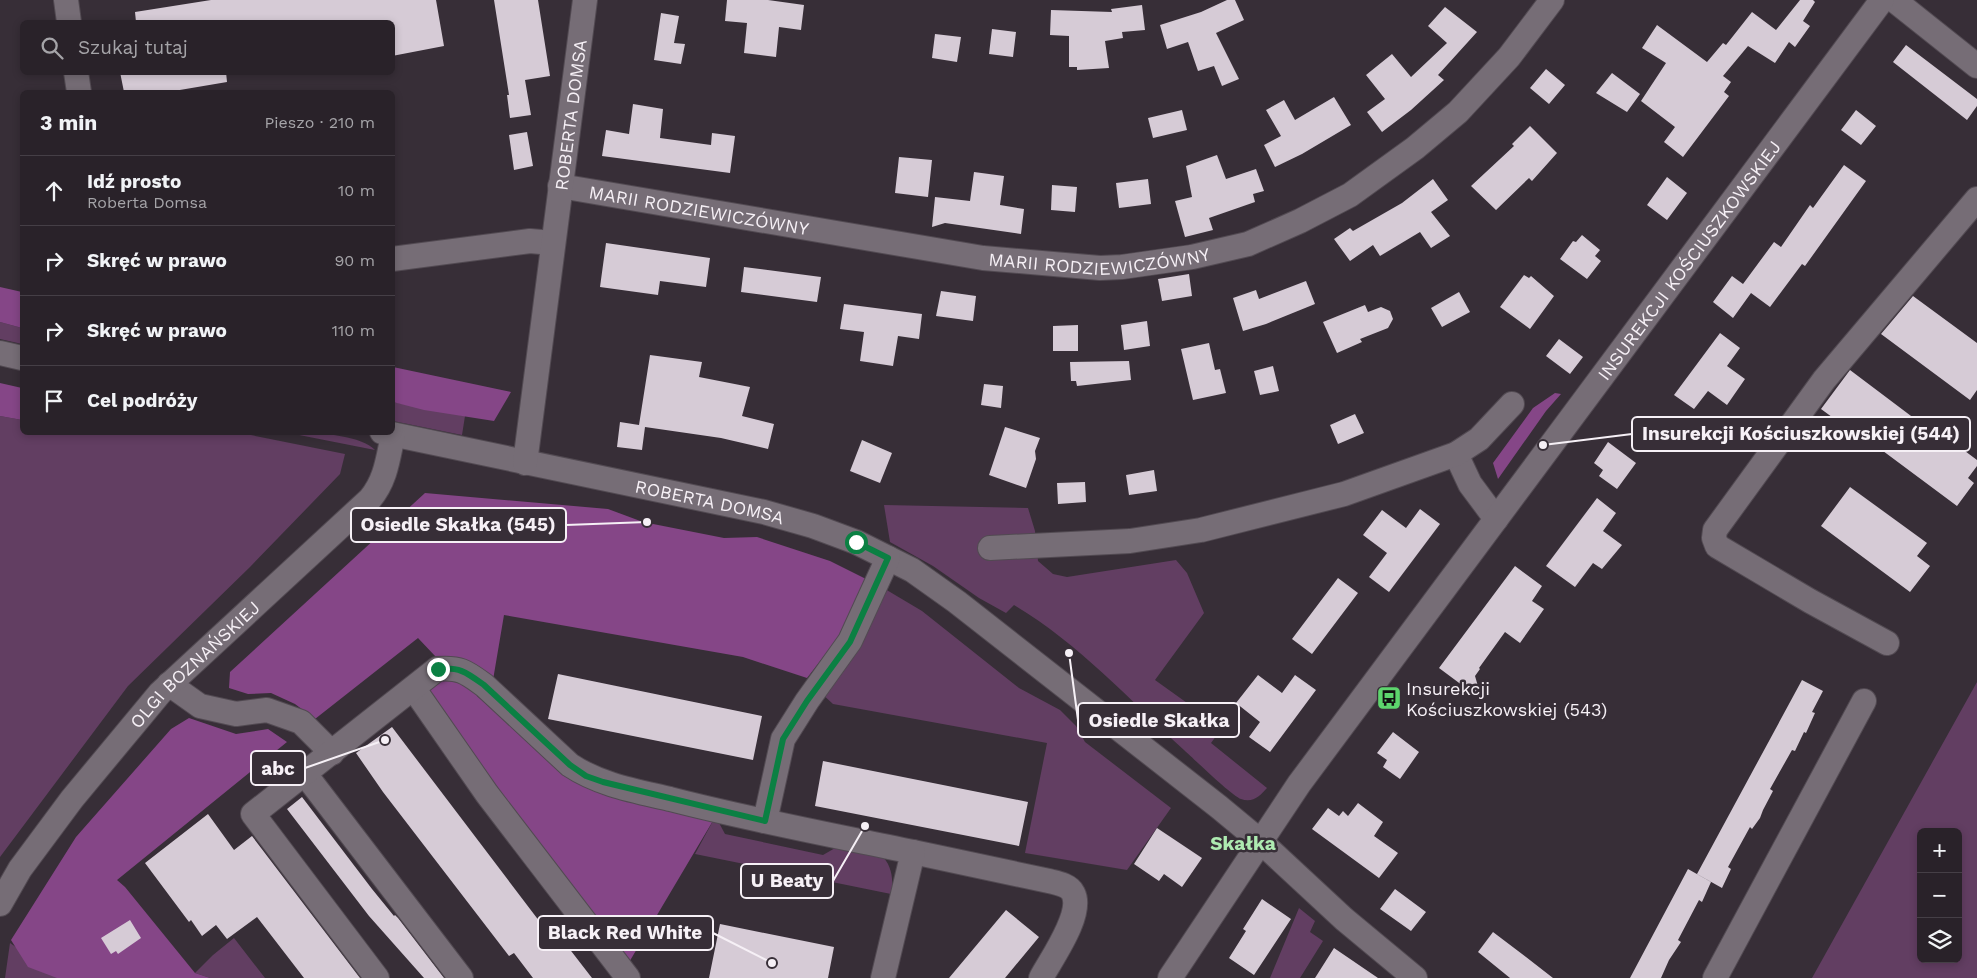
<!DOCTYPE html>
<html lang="pl">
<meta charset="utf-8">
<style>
:root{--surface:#292229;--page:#312a31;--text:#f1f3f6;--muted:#a5a4a8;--line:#453f46}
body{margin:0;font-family:"Work Sans",sans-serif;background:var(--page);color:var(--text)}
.controls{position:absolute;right:15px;bottom:15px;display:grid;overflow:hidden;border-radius:8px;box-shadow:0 2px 8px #0003}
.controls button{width:45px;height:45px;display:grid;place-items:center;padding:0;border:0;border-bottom:1px solid var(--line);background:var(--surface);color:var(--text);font:25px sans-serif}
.stop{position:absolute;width:15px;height:15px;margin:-11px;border:4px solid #0b8043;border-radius:50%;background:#fff}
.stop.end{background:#0b8043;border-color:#fff;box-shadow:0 1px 5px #0008}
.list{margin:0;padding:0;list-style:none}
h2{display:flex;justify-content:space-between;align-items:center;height:65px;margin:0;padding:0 20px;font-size:21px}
h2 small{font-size:16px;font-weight:400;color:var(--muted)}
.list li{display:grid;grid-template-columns:32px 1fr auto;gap:15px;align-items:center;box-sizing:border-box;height:70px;padding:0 20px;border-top:1px solid var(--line)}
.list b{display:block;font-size:19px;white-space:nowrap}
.list p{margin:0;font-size:16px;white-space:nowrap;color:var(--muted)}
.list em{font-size:16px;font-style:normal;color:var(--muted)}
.icon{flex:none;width:28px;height:28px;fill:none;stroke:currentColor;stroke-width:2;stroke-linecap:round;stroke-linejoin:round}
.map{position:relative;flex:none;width:1977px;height:978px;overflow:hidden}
.search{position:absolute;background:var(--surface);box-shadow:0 2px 8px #0003;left:20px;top:20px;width:375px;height:55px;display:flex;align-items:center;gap:12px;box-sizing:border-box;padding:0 18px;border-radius:8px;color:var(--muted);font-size:19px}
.panel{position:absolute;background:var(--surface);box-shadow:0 2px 8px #0003;left:20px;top:90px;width:375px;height:345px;border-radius:8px}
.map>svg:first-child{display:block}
.green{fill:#623e62;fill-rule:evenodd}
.forest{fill:#854687}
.building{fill:#d6cbd6}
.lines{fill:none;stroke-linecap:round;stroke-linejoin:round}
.minor-casing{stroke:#524a52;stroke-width:26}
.minor{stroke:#766d76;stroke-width:24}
.route{stroke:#0b8043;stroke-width:6}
.labels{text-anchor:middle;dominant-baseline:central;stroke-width:5;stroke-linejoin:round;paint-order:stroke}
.street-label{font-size:18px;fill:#f6f0f6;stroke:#372e37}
.poi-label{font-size:18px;fill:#f6f0f6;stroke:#372e37;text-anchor:start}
.neighbourhood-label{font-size:19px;font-weight:bold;fill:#aeebb1;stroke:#372e37}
.leader{fill:none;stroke:#f6f0f6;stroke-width:2}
.callout-dot{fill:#f6f0f6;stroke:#372e37;stroke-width:2}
.callout{fill:#372e37;stroke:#f6f0f6;stroke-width:2}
.callout-label{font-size:19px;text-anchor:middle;font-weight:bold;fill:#f6f0f6}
</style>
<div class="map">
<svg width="1977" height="978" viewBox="0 0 1977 978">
<rect width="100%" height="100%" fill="#372e37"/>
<path class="green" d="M0,322L22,328V344L0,339Z
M393,402L465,416L462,435L393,421Z
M0,416L22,420V432L241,433L345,454L340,474L250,567L128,686L0,857Z
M289,433C310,432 360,434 375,450Z
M884,505L1028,508L1035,531L1038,561L1053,574L1067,577L1176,560L1187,573L1204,613L1155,680L1222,728L1211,743L1267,788C1260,796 1253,803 1241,799C1232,796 1194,759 1184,750C1130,700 1077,642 1014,605L1006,613L979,598L933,566L890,542Z
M885,589L922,611L1019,688L1060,710L1076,726L1085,742L1171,808L1127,870L1025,853L1047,743L833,704L821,693Z
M1977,682V978H1812ZM1921,832H1958V959H1921Z
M714,819L718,821L725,834L823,855L842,844C852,847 871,850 880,855C892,863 894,881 891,894L695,854Z
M1299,908L1315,921L1310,932L1323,941L1300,978H1270Z
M234,938L265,978H210L195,973L213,955Z
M10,943L61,978H5Z"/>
<path class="forest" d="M0,287L22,292V328L0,322Z
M393,367L511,392L494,421L424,410L393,402Z
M0,383L22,388V420L0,416Z
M1555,393L1561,394L1546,411L1498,479L1493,463L1533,408Z
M425,493L608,509L643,522L724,538L757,537L830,561L866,579L847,624L835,642L807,678L743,657L504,615L493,680L477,696L555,764L714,819L628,964L430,704L426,688L453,675L418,638L315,719L295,704L271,693L248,694L229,688L230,672Z
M189,718L236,734L268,729L287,742L117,880L125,887L195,973L210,978H57L28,967L11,940L76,837L171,729Z"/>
<path class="building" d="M211,0H436L444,46L392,56V22H136L135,12Z
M494,0H538L550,76L525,80L531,115L510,118L507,95H509Z
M727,0H768L804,5L801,30L779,27L776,57L744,53L747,23L725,21Z
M1227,0H1235L1244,20L1216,33L1239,79L1222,86L1214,66L1198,71L1188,42L1167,49L1160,25L1201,12Z
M1800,0H1813L1815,2L1803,21L1810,26L1795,47L1789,42L1775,63L1748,46L1723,76L1731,82L1724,92L1729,96L1683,157L1664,142L1675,127L1641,101L1666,63L1642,48L1657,25L1707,62L1723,43L1726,45L1752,12L1776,30Z
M1142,5L1145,30L1122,32L1123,38L1105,41L1109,68L1077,70V67H1069V36L1050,35L1051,10L1112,12L1111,9Z
M1445,7L1477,32L1438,75L1444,80L1411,110L1382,132L1367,112L1385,99L1366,75L1392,54L1411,77L1447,43L1428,26Z
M661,13L679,16L674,43L685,44L681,64L654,60Z
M992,29L1016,32L1013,57L989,54Z
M935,34L961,37L957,62L932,58Z
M1906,45L1977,99V106L1967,120L1893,62Z
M1546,69L1565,85L1549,104L1530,88Z
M120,72H226L227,82L168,92H124Z
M1612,73L1640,94L1627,112L1596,93Z
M1334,97L1351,125L1302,154L1275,167L1264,145L1281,136L1266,110L1284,100L1295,120Z
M633,104L663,109L660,138L711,145L712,133L735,136L730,173L602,156L606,130L629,134Z
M1182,110L1187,130L1153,138L1148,118Z
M1856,110L1876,126L1861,145L1841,130Z
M1530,126L1557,153L1532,181L1529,178L1496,210L1471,186L1514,146L1512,144Z
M527,132L533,166L514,170L509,135Z
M1217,155L1226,179L1256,169L1264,191L1253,194L1255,202L1209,218L1213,230L1185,237L1175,201L1192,197L1186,166Z
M899,157L932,160L928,197L895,193Z
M1844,165L1866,181L1805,266L1802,264L1770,307L1751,293L1733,318L1713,302L1732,276L1743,284L1774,242L1781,247L1810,205L1813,208Z
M974,172L1004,176L1000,205L1024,209L1021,234L945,223L932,227L935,197L970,201Z
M1667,177L1687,193L1667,220L1647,205Z
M1148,179L1151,204L1119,208L1116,183Z
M1433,179L1448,200L1431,212L1450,236L1431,248L1420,232L1380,256L1373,245L1350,261L1334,239L1350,228L1353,231L1402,203Z
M1052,185L1077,187L1075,212L1051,210Z
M1582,235L1600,250L1595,256L1601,261L1587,279L1560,259L1573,241L1576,242Z
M606,243L710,258L706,287L660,281L658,295L600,287Z
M744,267L821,277L817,302L741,292Z
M1189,274L1192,296L1162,301L1158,279Z
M1524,275L1529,278L1531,276L1554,296L1530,329L1500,307Z
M1306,281L1315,304L1266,324L1243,331L1233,298L1256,290L1259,299Z
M941,291L976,296L973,321L936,316Z
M1459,292L1470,312L1442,327L1431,308Z
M1913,296L1977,343V390L1970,400L1881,334Z
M844,304L922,314L919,339L898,336L893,366L860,361L864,332L840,329Z
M1365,305L1368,312L1381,307L1390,311L1393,319L1388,328L1360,339L1362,342L1337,353L1323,322Z
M1147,321L1150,346L1124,350L1121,325Z
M1078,325V351H1053V326Z
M1720,333L1740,348L1727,366L1745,379L1727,405L1708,391L1694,409L1674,395Z
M1559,339L1583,357L1570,374L1546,356Z
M1209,343L1215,370L1220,369L1226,393L1193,400L1181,349Z
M650,355L702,362L699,377L750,387L742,416L774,424L768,449L721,438L645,427L642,450L617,447L620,422L639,425Z
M1129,361L1131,380L1077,386L1076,381H1071L1070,362Z
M1273,366L1279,391L1260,395L1254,371Z
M1850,370L1927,428L1930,425L1977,460V466L1968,478L1974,483L1957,506L1879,448L1877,450L1821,409Z
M984,384L1003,386L1001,408L981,405Z
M1355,414L1364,433L1338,444L1330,425Z
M1005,427L1040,438L1035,451L1036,459L1026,488L989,475Z
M862,440L892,453L880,483L850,471Z
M1608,442L1636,463L1617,489L1599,476L1603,470L1594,463Z
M1154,470L1157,491L1129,495L1126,475Z
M1085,482L1086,502L1058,504L1057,483Z
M1850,487L1927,543L1917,556L1930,566L1910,592L1821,526Z
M1597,498L1616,513L1603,531L1622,545L1602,569L1593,563L1575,587L1546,566Z
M1420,509L1440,524L1389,592L1369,577L1387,553L1363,535L1382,510L1406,528Z
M1515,566L1542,586L1532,601L1544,609L1520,643L1505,632L1479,668L1480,669L1475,676L1482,700L1439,668Z
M1338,578L1358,593L1312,654L1292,639Z
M558,674L762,716L753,760L548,719Z
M1258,675L1282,693L1295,675L1316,690L1270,752L1249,737L1260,722L1236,703Z
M1802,680L1823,691L1812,712L1815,713L1806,733L1804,732L1795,751L1792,750L1770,789L1773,791L1763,810L1760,818L1752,829L1750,827L1728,867L1731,869L1722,888L1697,874Z
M392,727L546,930L551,925L592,978H533L514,953L509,956L383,792L356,753Z
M1393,732L1419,752L1400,779L1383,767L1387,760L1377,753Z
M823,761L1028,802L1019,846L815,806Z
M302,797L372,889L394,916L395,915L398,918L444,978H424L369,916L287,809Z
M1358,803L1383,822L1374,836L1398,853L1379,878L1312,829L1328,808L1339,816L1343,811L1348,816Z
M208,814L234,850L252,836L360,978H304L257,917L227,939L216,925L202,936L191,920L189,922L145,863Z
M1157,828L1202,858L1182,887L1164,874L1159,881L1134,864Z
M1688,869L1711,882L1702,902L1699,900L1678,940L1681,942L1669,960L1661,978H1630Z
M1395,889L1426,912L1411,931L1380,909Z
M1262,899L1291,919L1254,975L1229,958L1246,931L1243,929Z
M1006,910L1039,937L1005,978H949Z
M130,920L141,938L118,954L116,951L111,954L101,938Z
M720,924L834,947L828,978H709Z
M1493,932L1526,957L1553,978H1510L1478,952Z
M1334,948L1378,978H1315Z"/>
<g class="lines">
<defs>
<g id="minor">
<path d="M66,0L69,22"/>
<path d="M1894,0L1977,66"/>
<path d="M76,72L79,92"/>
<path id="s1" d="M560,186L983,258L1100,268L1122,267L1192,257L1248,244L1300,221L1350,195L1415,148L1458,112L1509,57L1552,0"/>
<path d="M392,259L530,241L553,243"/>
<path d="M0,353L22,358"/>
<path id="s2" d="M382,432L764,512L813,526L856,542L912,570L957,602L1219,807L1260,841L1344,919L1415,978"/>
<path d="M1456,454L1470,484L1496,519"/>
<path id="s3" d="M525,463L585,0"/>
<path d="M990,548L1130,541L1201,530L1344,494L1456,454L1479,439L1512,404"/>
<path d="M1887,643L1810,601L1717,546L1714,538L1715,530L1824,380L1977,199"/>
<path d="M169,684L200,706L236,714L267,710L301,722L332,753"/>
<path d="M414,689L487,794L628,978"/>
<path d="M305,774L461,978"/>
<path d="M765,821L783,739L807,701L850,641L888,558"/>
<path d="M913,852L1049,881C1057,883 1069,885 1073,893C1084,914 1051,959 1041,978"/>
<path id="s4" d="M0,904L20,869L72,799L160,693L370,499C386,480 388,458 393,435"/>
<path d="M377,978L253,814L437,669C460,667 466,672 484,685L570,765C600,785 636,791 670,799C751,820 832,835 913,852L883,978"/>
<path id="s5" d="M1170,978L1299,784L1882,0"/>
<path d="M1715,978L1864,701"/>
</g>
</defs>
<use href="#minor" class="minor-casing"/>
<use href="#minor" class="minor"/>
</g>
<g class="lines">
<path class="route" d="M438,669C460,667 466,672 484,685L570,765L586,776L603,782L765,821L783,739L807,701L850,642L888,558L856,542"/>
</g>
<defs>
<symbol id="bus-square" viewBox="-11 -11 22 22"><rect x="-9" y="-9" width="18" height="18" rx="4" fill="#5dd56d" stroke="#372e37"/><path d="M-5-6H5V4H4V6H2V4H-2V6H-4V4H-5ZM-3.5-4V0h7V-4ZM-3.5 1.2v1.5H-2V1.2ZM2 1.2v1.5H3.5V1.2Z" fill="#111"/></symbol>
</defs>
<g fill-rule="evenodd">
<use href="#bus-square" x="1375" y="684" width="28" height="28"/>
</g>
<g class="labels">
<g class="street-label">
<text stroke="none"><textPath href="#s3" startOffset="351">ROBERTA DOMSA</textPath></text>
<text stroke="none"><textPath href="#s1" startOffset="141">MARII RODZIEWICZÓWNY</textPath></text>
<text stroke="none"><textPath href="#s1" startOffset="546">MARII RODZIEWICZÓWNY</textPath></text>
<text stroke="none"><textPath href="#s5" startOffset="886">INSUREKCJI KOŚCIUSZKOWSKIEJ</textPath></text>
<text stroke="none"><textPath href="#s2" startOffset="335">ROBERTA DOMSA</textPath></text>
<text stroke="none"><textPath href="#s4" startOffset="310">OLGI BOZNAŃSKIEJ</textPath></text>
</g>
<g class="poi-label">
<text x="1406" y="688">Insurekcji<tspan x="1406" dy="21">Kościuszkowskiej (543)</tspan></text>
</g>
<g class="neighbourhood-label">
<text x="1243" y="843">Skałka</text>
</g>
</g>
<path class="leader" d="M1543 445L1632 434M647 522L566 525M1069 653L1078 720M385 740L305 768M865 826L833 881M772 963L713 933"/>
<g class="callout-dot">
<circle cx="1543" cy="445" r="5"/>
<circle cx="647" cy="522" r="5"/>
<circle cx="1069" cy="653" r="5"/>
<circle cx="385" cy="740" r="5"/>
<circle cx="865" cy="826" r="5"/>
<circle cx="772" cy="963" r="5"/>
</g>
<g class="callout">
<rect x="1632" y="417" width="338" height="34" rx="5"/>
<rect x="351" y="508" width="215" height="34" rx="5"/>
<rect x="1078" y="703" width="161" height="34" rx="5"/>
<rect x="251" y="751" width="54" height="34" rx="5"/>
<rect x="741" y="864" width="92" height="34" rx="5"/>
<rect x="538" y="916" width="175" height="34" rx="5"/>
</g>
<g class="callout-label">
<text x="1801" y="440">Insurekcji Kościuszkowskiej (544)</text>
<text x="458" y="531">Osiedle Skałka (545)</text>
<text x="1159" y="727">Osiedle Skałka</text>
<text x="278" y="775">abc</text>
<text x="787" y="887">U Beaty</text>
<text x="625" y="939">Black Red White</text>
</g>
</svg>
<div class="controls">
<button>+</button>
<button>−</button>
<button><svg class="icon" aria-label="layers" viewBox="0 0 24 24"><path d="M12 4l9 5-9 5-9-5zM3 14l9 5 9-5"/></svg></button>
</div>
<div class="stop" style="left:856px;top:542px"></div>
<div class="stop end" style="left:438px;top:669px"></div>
<div class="search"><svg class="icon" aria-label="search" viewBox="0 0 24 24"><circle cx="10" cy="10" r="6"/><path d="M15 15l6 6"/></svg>Szukaj tutaj</div>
<section class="panel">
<h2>3 min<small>Pieszo · 210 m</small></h2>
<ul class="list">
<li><svg class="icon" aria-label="ahead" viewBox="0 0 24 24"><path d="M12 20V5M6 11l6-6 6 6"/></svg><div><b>Idź prosto</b><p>Roberta Domsa</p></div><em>10 m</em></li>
<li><svg class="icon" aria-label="right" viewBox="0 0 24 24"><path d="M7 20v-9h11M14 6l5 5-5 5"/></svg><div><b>Skręć w prawo</b></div><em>90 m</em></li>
<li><svg class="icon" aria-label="right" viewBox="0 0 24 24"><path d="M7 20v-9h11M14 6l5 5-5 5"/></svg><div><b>Skręć w prawo</b></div><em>110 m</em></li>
<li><svg class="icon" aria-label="arrive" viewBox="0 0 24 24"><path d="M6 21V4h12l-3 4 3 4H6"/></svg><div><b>Cel podróży</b></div></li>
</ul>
</section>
</div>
